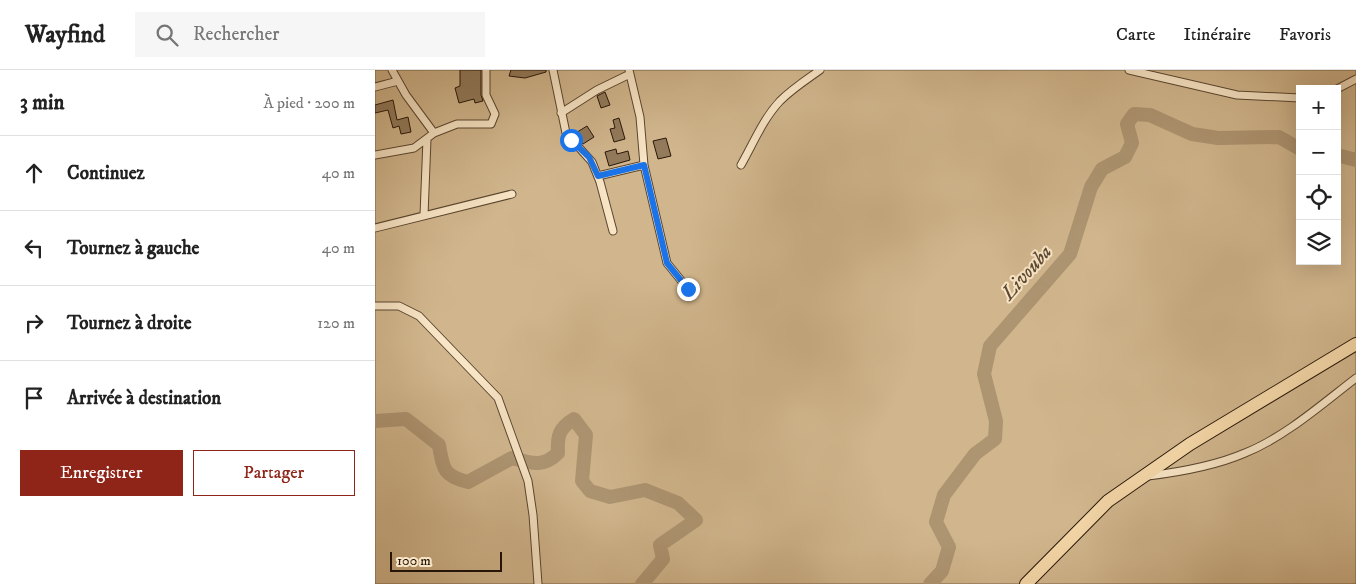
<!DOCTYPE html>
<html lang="fr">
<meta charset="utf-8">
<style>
:root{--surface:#fff;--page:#f6f6f6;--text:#222;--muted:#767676;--line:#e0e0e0;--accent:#8f2418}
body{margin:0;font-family:"IM FELL DW Pica",serif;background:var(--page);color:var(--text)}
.controls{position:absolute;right:15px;top:15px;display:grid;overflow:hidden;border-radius:0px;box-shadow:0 5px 20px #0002}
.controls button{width:45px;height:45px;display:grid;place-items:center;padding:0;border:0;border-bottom:1px solid var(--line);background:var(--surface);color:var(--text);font:25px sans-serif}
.scale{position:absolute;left:15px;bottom:12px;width:112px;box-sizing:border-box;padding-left:5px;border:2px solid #271508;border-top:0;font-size:14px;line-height:18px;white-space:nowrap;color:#271508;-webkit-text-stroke:4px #f8e5c6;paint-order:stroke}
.stop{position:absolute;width:15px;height:15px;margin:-11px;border:4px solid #1a73e8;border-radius:50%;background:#fff}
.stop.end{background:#1a73e8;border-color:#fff;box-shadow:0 1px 5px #0008}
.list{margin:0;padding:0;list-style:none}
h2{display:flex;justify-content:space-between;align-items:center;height:65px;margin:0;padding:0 20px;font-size:21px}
h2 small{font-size:16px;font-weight:400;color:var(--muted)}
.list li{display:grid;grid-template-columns:32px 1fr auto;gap:15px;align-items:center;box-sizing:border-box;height:75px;padding:0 20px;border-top:1px solid var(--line)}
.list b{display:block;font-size:19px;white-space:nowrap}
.list em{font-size:16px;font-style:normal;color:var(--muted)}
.actions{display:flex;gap:10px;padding:15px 20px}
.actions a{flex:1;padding:11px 0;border:1px solid var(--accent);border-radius:0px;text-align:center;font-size:18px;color:var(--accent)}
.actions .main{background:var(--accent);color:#fff}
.icon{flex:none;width:28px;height:28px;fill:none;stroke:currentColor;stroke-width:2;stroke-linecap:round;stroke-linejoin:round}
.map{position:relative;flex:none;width:981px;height:514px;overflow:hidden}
header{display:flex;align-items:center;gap:30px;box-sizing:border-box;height:70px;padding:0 25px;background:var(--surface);border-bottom:1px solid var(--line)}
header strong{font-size:24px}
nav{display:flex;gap:28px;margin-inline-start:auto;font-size:18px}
.search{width:350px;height:45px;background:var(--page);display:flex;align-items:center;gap:12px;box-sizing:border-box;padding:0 18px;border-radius:0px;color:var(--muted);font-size:19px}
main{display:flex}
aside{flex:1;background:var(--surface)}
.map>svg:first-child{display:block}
.green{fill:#d1b68d;stroke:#7c664a;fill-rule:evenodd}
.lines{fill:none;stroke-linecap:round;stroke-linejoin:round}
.river{stroke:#ae9572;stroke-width:14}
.building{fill:#927a5b;stroke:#271508}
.minor-casing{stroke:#5a4630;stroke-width:9}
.trunk-casing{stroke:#271508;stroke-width:14}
.minor{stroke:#f8e5c6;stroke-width:7}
.trunk{stroke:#f4d7a8;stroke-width:12}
.route{stroke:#1a73e8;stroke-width:6}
.labels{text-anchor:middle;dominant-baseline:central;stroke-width:4;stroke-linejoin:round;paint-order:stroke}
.water-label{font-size:20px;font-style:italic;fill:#5d4832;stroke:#f8e5c6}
</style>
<header>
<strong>Wayfind</strong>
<div class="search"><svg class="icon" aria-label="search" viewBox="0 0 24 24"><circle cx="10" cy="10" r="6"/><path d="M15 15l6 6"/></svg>Rechercher</div>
<nav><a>Carte</a><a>Itinéraire</a><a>Favoris</a></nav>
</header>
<main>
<aside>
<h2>3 min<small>À pied · 200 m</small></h2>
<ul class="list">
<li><svg class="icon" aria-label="ahead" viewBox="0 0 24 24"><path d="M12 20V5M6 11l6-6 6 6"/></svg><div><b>Continuez</b></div><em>40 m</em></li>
<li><svg class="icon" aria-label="left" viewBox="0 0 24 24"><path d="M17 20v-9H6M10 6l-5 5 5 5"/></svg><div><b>Tournez à gauche</b></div><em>40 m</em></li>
<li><svg class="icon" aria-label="right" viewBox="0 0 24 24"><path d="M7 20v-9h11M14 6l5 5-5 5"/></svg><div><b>Tournez à droite</b></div><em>120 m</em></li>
<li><svg class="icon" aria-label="arrive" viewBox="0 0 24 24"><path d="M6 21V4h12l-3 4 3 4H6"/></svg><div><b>Arrivée à destination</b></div></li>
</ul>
<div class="actions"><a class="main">Enregistrer</a><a>Partager</a></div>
</aside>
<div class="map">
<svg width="981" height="514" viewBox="0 0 981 514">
<rect width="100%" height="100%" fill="#f4d7a8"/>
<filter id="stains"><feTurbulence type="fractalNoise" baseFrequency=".004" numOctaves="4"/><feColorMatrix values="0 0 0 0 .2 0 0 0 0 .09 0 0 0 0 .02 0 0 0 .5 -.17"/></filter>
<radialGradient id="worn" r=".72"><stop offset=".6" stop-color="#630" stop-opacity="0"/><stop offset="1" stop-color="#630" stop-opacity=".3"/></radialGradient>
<path class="green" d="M0,0H981V514H0ZM925,19H962V191H925Z"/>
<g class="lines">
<path class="river" d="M962,85L981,90
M0,351L31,349L64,375C68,398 68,406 93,412L137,388C156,393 168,398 183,383C182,366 184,358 199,349L211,365L207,411L215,421L235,427L270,420L303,433L321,450L285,475L288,489L267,514
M555,514L567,501L574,477L561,452L569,425L600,384L620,369L621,351L609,304L615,276L695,184L716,117L727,99L750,87L757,73L752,54L759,44L775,45L817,64L843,68L904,67L925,79"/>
</g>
<path class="building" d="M85,0H106V25L108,31L100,33L99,29L84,33L80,18L85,16Z
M136,0H171V2L150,8L134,6Z
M230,22L235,35L226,38L222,26Z
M18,30L22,50L33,47L36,62L26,64L24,56L18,58L13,40L0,43V35Z
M244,48L250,69L239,72L235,59L240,58L238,50Z
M212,56L219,67L208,74L199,64Z
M291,68L296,86L283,89L278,71Z
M241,79L242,84L253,81L255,90L234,96L230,82Z"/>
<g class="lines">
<defs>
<path id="minor" d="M17,0L31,25L59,63
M178,0L191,63L217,92L225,112L238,161
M254,0L265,47L269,95L292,193L313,219
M754,0L862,25L925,28
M0,17L23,11
M962,19L981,9
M186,43L222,20L255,4
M0,85L39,78L59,63L82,54H116L120,44L111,25V0
M366,95C378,74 388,49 405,31C417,19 431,10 445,0
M223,106L269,95
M49,145L52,69
M0,158L137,124
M0,236H24L44,246L123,328L153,411L158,445L163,514
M773,406C805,402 840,396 870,383C910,367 947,334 981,308"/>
<path id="trunk" d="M651,514L733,431L815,374L981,274"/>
</defs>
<use href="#minor" class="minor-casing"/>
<use href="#trunk" class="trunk-casing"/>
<use href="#minor" class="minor"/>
<use href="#trunk" class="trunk"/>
</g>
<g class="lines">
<path class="route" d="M196,70L214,87L223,106L269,95L292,193L313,219"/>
</g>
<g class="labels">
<g class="water-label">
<text transform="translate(652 203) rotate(-49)">Livouba</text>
</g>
</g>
<rect width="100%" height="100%" filter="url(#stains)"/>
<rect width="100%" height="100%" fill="url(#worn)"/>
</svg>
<div class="controls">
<button>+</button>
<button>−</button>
<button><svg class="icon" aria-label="locate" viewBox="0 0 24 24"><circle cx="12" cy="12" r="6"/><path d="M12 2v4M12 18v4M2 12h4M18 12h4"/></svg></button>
<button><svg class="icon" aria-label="layers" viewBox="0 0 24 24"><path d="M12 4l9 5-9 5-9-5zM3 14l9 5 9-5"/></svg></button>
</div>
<div class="scale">100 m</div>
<div class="stop" style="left:196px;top:70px"></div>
<div class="stop end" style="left:313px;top:219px"></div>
</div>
</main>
